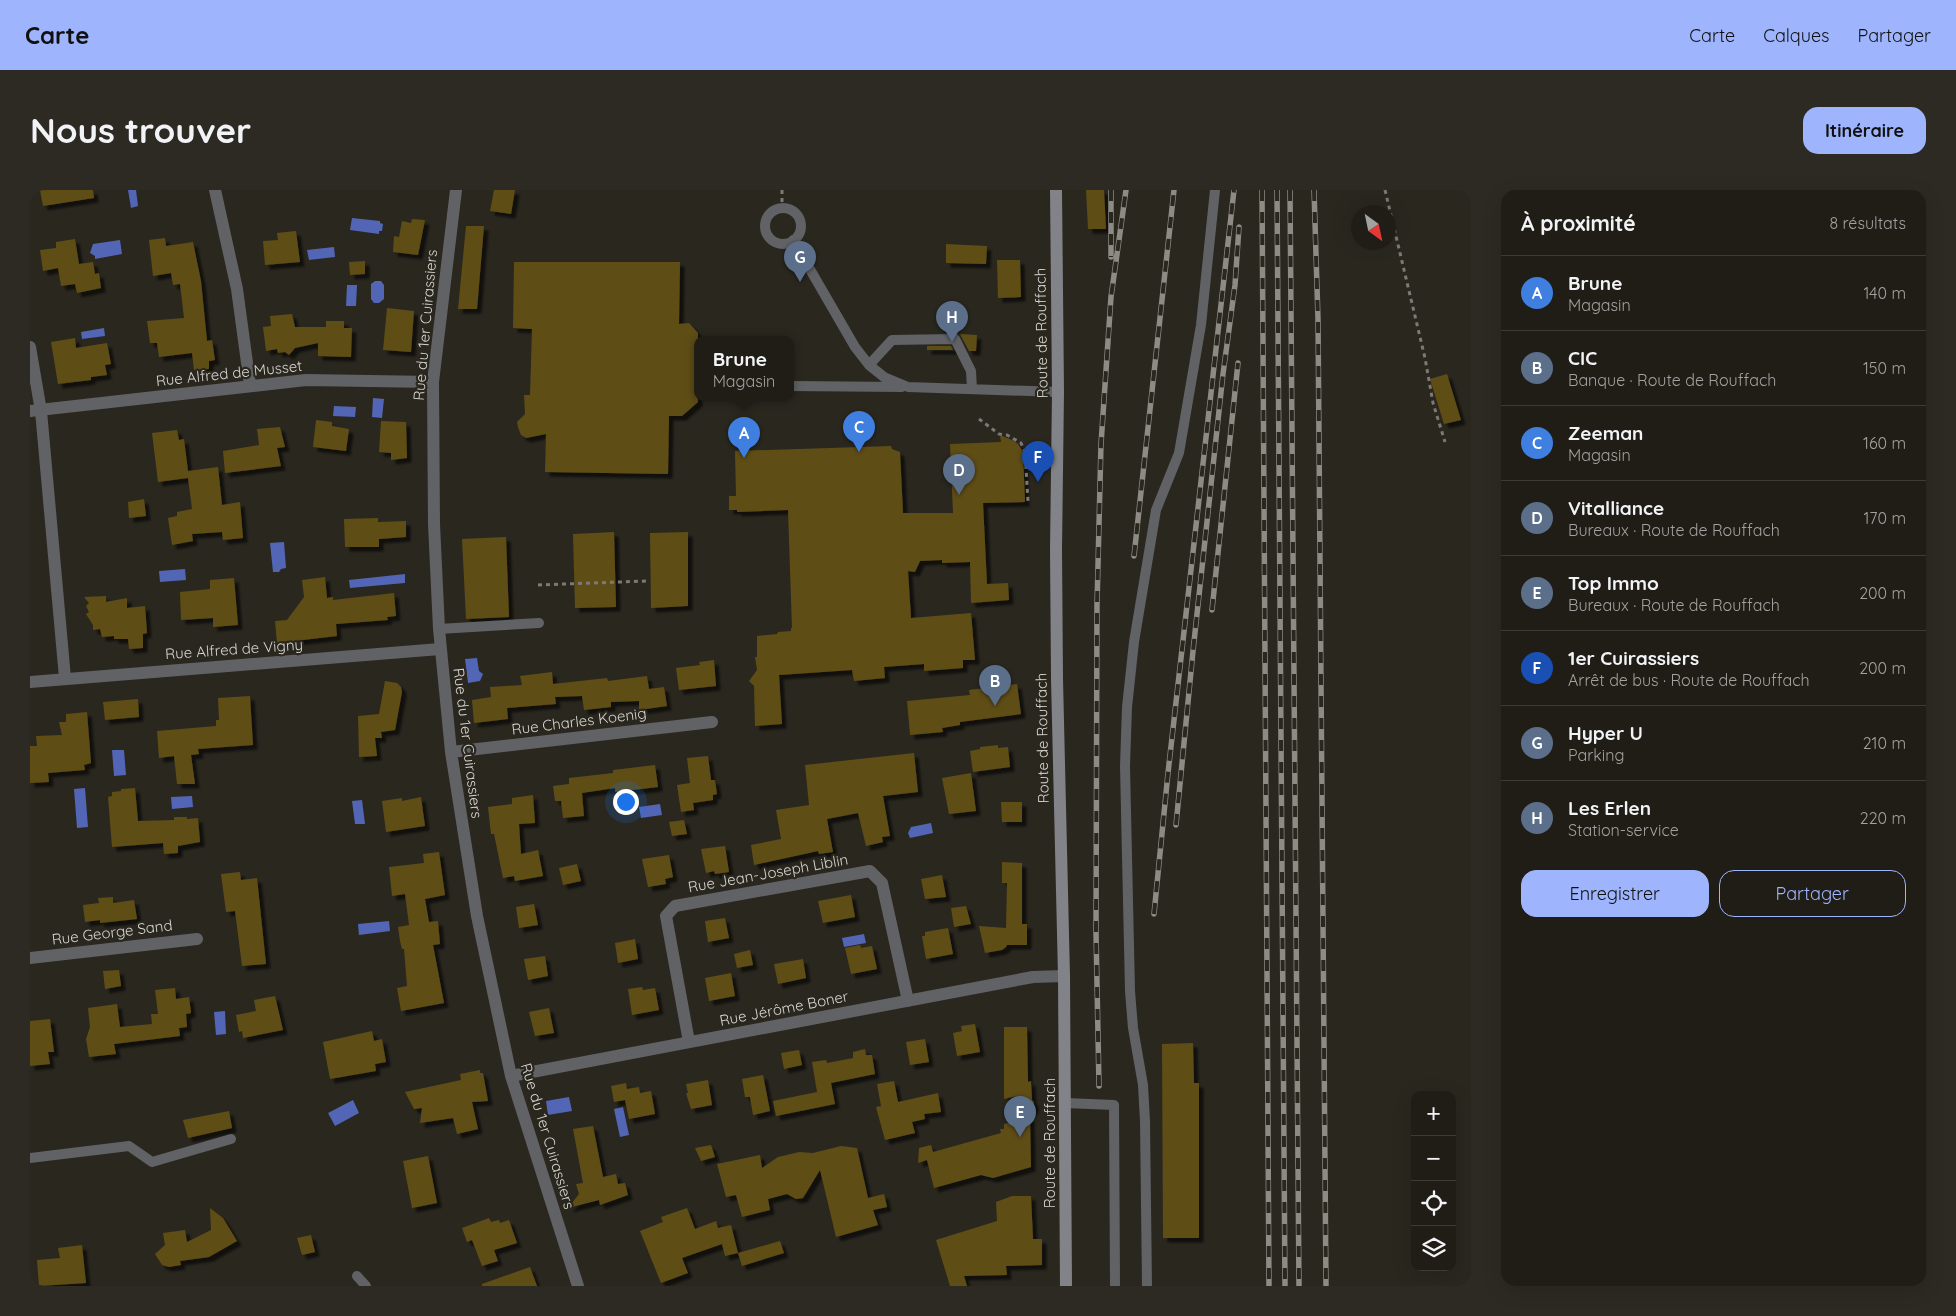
<!DOCTYPE html>
<html lang="fr">
<meta charset="utf-8">
<style>
:root{--surface:#201d17;--page:#2d2a24;--text:#f1f3f6;--muted:#a2a2a1;--line:#3d3b36;--accent:#9eb4fd}
body{margin:0;font-family:Quicksand,sans-serif;background:var(--page);color:var(--text)}
.controls{position:absolute;right:15px;bottom:15px;display:grid;overflow:hidden;border-radius:10px;box-shadow:0 5px 20px #0002}
.controls button{width:45px;height:45px;display:grid;place-items:center;padding:0;border:0;border-bottom:1px solid var(--line);background:var(--surface);color:var(--text);font:25px sans-serif}
.compass{position:absolute;left:1321px;top:15px;width:45px;height:45px;border-radius:50%;background:var(--surface);box-shadow:0 5px 20px #0002;rotate:147deg}
.you{position:absolute;left:595px;top:611px;width:18px;height:18px;margin:-12px;border:4px solid #fff;border-radius:50%;background:#1a73e8;box-shadow:0 0 0 8px #1a73e833}
.badge{display:grid;place-items:center;width:32px;height:32px;border-radius:50%;background:var(--accent);color:#fff;font-size:16px;font-weight:700}
.pin{position:absolute;translate:-50% -41px;filter:drop-shadow(0 1px 2px #0008)}
.pin::after{content:'';position:absolute;top:26px;width:18px;height:15px;background:inherit;clip-path:polygon(0 0,100% 0,50% 100%)}
.popup{position:absolute;left:664px;top:146px;width:100px;height:65px;box-sizing:border-box;display:grid;place-content:center;border-radius:10px;background:var(--surface);filter:drop-shadow(0 1px 4px #0005);font-size:16px;white-space:nowrap;color:var(--muted)}
.popup b{font-size:19px;color:var(--text)}
.popup::after{content:'';position:absolute;left:50%;top:100%;margin-left:-10px;border:10px solid transparent;border-top-color:var(--surface)}
.list{margin:0;padding:0;list-style:none}
h2{display:flex;justify-content:space-between;align-items:center;height:65px;margin:0;padding:0 20px;font-size:21px}
h2 small{font-size:16px;font-weight:400;color:var(--muted)}
.list li{display:grid;grid-template-columns:32px 1fr auto;gap:15px;align-items:center;box-sizing:border-box;height:75px;padding:0 20px;border-top:1px solid var(--line)}
.list b{display:block;font-size:19px;white-space:nowrap}
.list p{margin:0;font-size:16px;white-space:nowrap;color:var(--muted)}
.list em{font-size:16px;font-style:normal;color:var(--muted)}
.actions{display:flex;gap:10px;padding:15px 20px}
.actions a{flex:1;padding:11px 0;border:1px solid var(--accent);border-radius:15px;text-align:center;font-size:18px;color:var(--accent)}
.actions .main{background:var(--accent);color:#111}
.icon{flex:none;width:28px;height:28px;fill:none;stroke:currentColor;stroke-width:2;stroke-linecap:round;stroke-linejoin:round}
.map{position:relative;flex:none;width:1441px;height:1096px;overflow:hidden;border-radius:15px}
header{display:flex;align-items:center;gap:30px;box-sizing:border-box;height:70px;padding:0 25px;background:var(--accent);color:#111}
header strong{font-size:24px}
nav{display:flex;gap:28px;margin-inline-start:auto;font-size:18px}
.intro{display:flex;align-items:center;justify-content:space-between;box-sizing:border-box;height:120px;padding:0 30px}
h1{margin:0;font-size:35px}
.button{padding:12px 22px;border-radius:15px;background:var(--accent);color:#111;font-size:18px;font-weight:700}
main{display:flex;gap:30px;padding:0 30px}
aside{flex:1;background:var(--surface);border-radius:15px;box-shadow:0 5px 20px #0002}
.map>svg:first-child{display:block}
.water{fill:#5266b5}
.building{fill:#5f4d16;filter:url(#shadow)}
.lines{fill:none;stroke-linecap:round;stroke-linejoin:round}
.path{stroke:#7c7a73;stroke-width:3;stroke-dasharray:4 4;stroke-linecap:butt}
.lane{stroke:#606266;stroke-width:10}
.street{stroke:#606266;stroke-width:12}
.secondary{stroke:#818389;stroke-width:12}
.rail-casing{stroke:#8d8b84;stroke-width:5.5}
.rail{stroke:#2a271f;stroke-width:4;stroke-dasharray:11;stroke-linecap:butt}
.labels{text-anchor:middle;dominant-baseline:central;stroke-width:4.5;stroke-linejoin:round;paint-order:stroke}
.street-label{font-size:15px;fill:#d7d5d0;stroke:#2a271f}
</style>
<header>
<strong>Carte</strong>
<nav><a>Carte</a><a>Calques</a><a>Partager</a></nav>
</header>
<div class="intro"><h1>Nous trouver</h1><a class="button">Itinéraire</a></div>
<main>
<div class="map">
<svg width="1441" height="1096" viewBox="0 0 1441 1096">
<defs>
<filter id="shadow"><feDropShadow dx="4.5" dy="4.5" stdDeviation="1" flood-color="#0009"/></filter>
</defs>
<rect width="100%" height="100%" fill="#2a271f"/>
<path class="water" d="M98,0H106L108,16L101,18Z
M322,28L350,31V33L353,34L352,41H349V44L320,40Z
M90,50L92,64L65,69V66L60,63L63,54Z
M304,57L305,67L279,70L277,60Z
M345,91H351L354,95V109L349,113H344L341,109V94Z
M317,95H327L326,116H316Z
M74,138L75,146L52,149L51,142Z
M343,208L354,209L352,228L342,227Z
M304,216L326,217L325,227L303,226Z
M254,352L256,378L251,379L249,382H243L240,353Z
M155,379L156,390L130,392L129,381Z
M375,384V393L320,398L319,390Z
M447,468L449,481L453,484L450,491L438,493L435,469Z
M82,560H94L96,585L84,586Z
M55,598L58,637L47,638L44,599Z
M162,606L163,617L142,619L141,607Z
M332,610L335,634H325L322,611Z
M630,614L632,625L611,628L609,617Z
M901,633L903,643L880,648L878,643L881,637Z
M359,731L360,741L329,745L328,734Z
M834,744L836,753L814,757L812,748Z
M195,821L196,844L186,845L184,822Z
M539,907L542,921L518,925L516,911Z
M323,910L329,923L305,936L298,923Z
M593,917L599,945L590,947L584,919Z"/>
<path class="building" d="M10,0H63L64,8L13,16Z
M464,0H485L481,24L460,21Z
M1056,0H1074L1076,39H1058Z
M382,29L395,30L388,65L363,62L364,46L369,47L372,31L381,33Z
M436,36H454L447,119H428Z
M266,41L270,72L235,75L233,51L248,50L247,43Z
M135,48L136,56L163,52L171,91L177,151L182,150L185,170L179,171V179L164,180L162,163L129,167L127,153H120L117,131L154,128L150,94L143,95L141,83L123,86L119,50Z
M45,49L49,74L63,72L65,84L69,83L71,98L47,103L45,94L31,96L28,78L13,81L10,60L26,58V52Z
M916,54L957,56L956,74L916,73Z
M967,70H990L991,107L968,108Z
M335,71V84L320,85L319,72Z
M484,72H650L649,134L659,133L668,143V212L652,226H639L638,284L515,282L516,244L496,248L491,245L488,237L487,232L495,224L494,205H500L502,139L483,138Z
M357,118L384,121L381,162L353,160Z
M262,124L265,137H296V131H314V138H322L321,167L288,166V153L265,158L259,165L255,162L248,163L247,159L236,161L233,137L241,136L240,126Z
M930,144L947,145L946,161H939Z
M45,148L46,158L77,153L81,174L75,175L77,185L61,187V190L28,194L21,152Z
M897,156H921L923,160H897Z
M1417,184L1431,230L1414,234L1400,189Z
M286,230L302,232V236L319,239L316,261L283,257Z
M351,231L376,232L377,268L361,270V263L349,262Z
M250,237L255,257L247,258L251,276L195,283L193,261L229,255L227,239Z
M147,240L149,250L154,249L158,281L188,277L192,315L210,312L213,348L193,350L192,342L162,344L163,351L142,355L138,328L147,326V322L162,319L158,288L128,292L122,243Z
M970,245L984,251L988,254L993,262L995,312L953,313L957,394L978,393L979,410L941,413L940,372L912,373V370L890,371L885,382L878,381L881,428L941,423L945,470H933V478L894,481V474L854,477L855,488L824,491L822,480L749,485L752,534L725,536L724,496L719,491L727,480L725,467H727V446L747,444L748,442L761,441V438H762L758,320L707,322V320H699V306H706L705,261L861,256L862,259L870,262L873,323H923L920,254L971,252Z
M114,309L116,326L99,328L98,312Z
M348,328V332L376,331V347L349,349V357H315L314,329Z
M584,342L586,417L545,418L543,344Z
M658,342V416L621,418L620,343Z
M476,347L479,427L436,429L432,349Z
M295,387L297,408L303,407V410L364,403L366,426L357,427L358,430L306,434L307,446L247,453L245,431L257,430L274,407L272,390Z
M204,388L208,435L183,437V428L151,430L150,402L180,399V390Z
M76,406V412L97,408V418L115,416L117,443L113,444V458L99,459L98,449H84V446L72,447L70,439L63,440V435L56,424L59,422L56,416L59,413L54,407Z
M684,470L686,496L649,500L646,478L670,475L669,472Z
M522,482L523,494L577,488L578,491L617,486L619,499L634,497L637,516L609,520V511L581,512V517L554,520L552,506L525,507L526,514L477,518L478,529L444,533L442,510L461,507L460,497L492,495L490,486Z
M355,491L367,493L371,497L372,502L365,540L351,542L352,548H345L347,566L329,567L328,526L349,524Z
M987,494L991,524L930,532V535L912,538L913,542L880,545L877,511L940,505L939,500Z
M220,506L223,555L168,559L169,564L161,565L165,594H147L144,566L129,568L127,541L186,536V530H189L188,508Z
M108,509L109,527L75,530L73,512Z
M57,522L61,573L54,575L55,580L18,583L19,592L0,593V556H7L6,546L32,545L29,532H36V524Z
M968,555V558L978,557L980,577L943,582L940,561L950,559V557Z
M884,563L888,602L853,606L860,646L852,647L853,652L836,656L828,623L797,629L803,662L789,664L788,661L724,675L721,655L751,649L746,620L779,615L775,575Z
M678,566L681,590H685L687,604L683,605V610L663,613L664,620L651,622L647,595L660,593L657,568Z
M625,575L628,597L585,602V598L552,603L554,626L533,628L531,611H525L523,596L539,594V588L583,583V580Z
M941,583L946,621L919,624L912,588Z
M105,598L108,631L144,630V627H157V629L168,628L170,652L148,656V663L134,664L133,653L82,657L78,607L82,606V602L91,601V599Z
M503,605L505,633L489,634L491,664L508,660L513,686L485,691L484,686L473,688L464,644H461L458,617L482,614V608Z
M391,607L395,636L356,642L352,611L372,608V611Z
M971,612H992V632H972Z
M654,630L657,644L642,646L639,632Z
M695,656L699,682L685,684L684,681L676,683L671,659Z
M409,662L415,705L395,709L399,732L408,731L410,754L403,755L414,813L371,821L367,798L377,796L374,759H372L370,751L368,737L379,735L375,704L362,706L359,677L394,673L393,664Z
M639,665L643,687L635,689L636,694L618,697L612,669Z
M972,672L992,673V734H997V755H977L976,757L972,760L955,763L949,736L976,738L977,693H972Z
M547,674L551,691L533,695L529,678Z
M210,682L211,690L227,688L236,774L212,776L205,721L196,722L191,684Z
M912,685L916,707L895,709L891,689Z
M821,705L825,727L793,733L788,711Z
M83,707V713L104,710L107,729L70,733V730L55,732L53,715L69,713L68,708Z
M504,714L508,735L489,738L486,717Z
M936,716L941,734L924,737L921,718Z
M695,728L699,748L678,752L675,731Z
M918,738L923,764L896,769L892,746H895V742Z
M605,749L608,769L588,773L585,753Z
M830,755L831,758L842,756L847,779L821,784L815,758Z
M720,760L723,775L707,778L704,764Z
M515,766L518,786L498,790L494,769Z
M773,769L776,788L748,794L744,774Z
M89,780L91,796L75,799L73,781Z
M701,783L705,806L679,811L675,788Z
M612,797L613,800L625,798L629,820L602,825L598,799Z
M145,798L146,809L159,807L161,823L156,824L157,837L149,838L150,846L84,854L86,864L59,867L56,849L60,837L58,818L87,814L90,837L122,834L121,824H128L125,800Z
M245,806L253,840L213,848L212,841L209,842L206,825L226,821L224,810Z
M519,818L524,843L505,846L499,822Z
M20,829L24,862H18L20,874L0,876V831Z
M945,834L950,862L927,866L923,843L932,841L931,836Z
M974,837H997L998,892L1001,891L1002,910L1004,912V918L993,929L1000,927L1001,977L963,988L951,985L904,998L897,970L888,973L889,958L901,955L903,962L971,943L970,939H974V934L993,929L987,906L974,909Z
M342,841L344,851L352,849L356,872L345,874L346,881L300,889L293,852Z
M895,849L899,872L880,875L876,852Z
M1163,853L1164,893H1169V1048H1133L1132,854Z
M835,859L836,865H842L845,884L801,893L805,914L746,926L743,911L787,902L782,872L796,870L797,873L823,868V862Z
M769,860L772,875L754,879L751,863Z
M450,880V883H453L458,911L442,912L448,939L427,944L423,928L390,933L392,918L384,919L375,902L431,890L430,884Z
M733,885L740,921L723,925L720,907H715L712,889Z
M678,890L682,915L661,919L656,903H658L656,894Z
M864,891L868,912L908,903L911,922L894,924L895,929L882,932L885,943L855,950L846,917L851,916L847,894Z
M596,893L597,899L609,897L610,903L621,901L625,924L599,929L595,910L584,912L581,896Z
M199,921L202,938L158,948L153,930Z
M563,936L573,987L586,984L588,994L595,993L598,1005L570,1015L569,1010L538,1018L549,1004L546,994L553,993L543,939Z
M681,955L685,967L671,971L665,958Z
M811,956L827,958L838,1008L854,1004L857,1017L843,1020L848,1035L806,1047L790,980L773,1008L766,1009L757,1004L738,1009L740,1020L712,1027L706,1005L696,1007L687,974L730,965L732,978L748,967L769,962L783,963Z
M398,966L407,1013L382,1018L373,971Z
M982,1006H1001L1003,1049H1012V1075L976,1076L977,1085L934,1086L937,1096H920L906,1050L967,1031L966,1012Z
M180,1018L193,1028L207,1051L179,1067L150,1071L151,1075L139,1077L132,1075L125,1064L135,1055L133,1043L155,1040L157,1052L181,1040Z
M657,1018L665,1039L686,1031L688,1038L701,1035L708,1063L695,1066L692,1054L652,1068L658,1083L631,1093L610,1041L633,1032L631,1027Z
M459,1028L461,1032L469,1030L470,1033L479,1030L487,1053L464,1060L468,1071L452,1076L442,1050L437,1052L432,1038Z
M281,1045L285,1062L272,1065L267,1048Z
M750,1051L754,1063L712,1076L708,1063Z
M52,1055L56,1093L9,1096L7,1070L30,1068L28,1058Z
M500,1077L507,1096H452V1094Z"/>
<g class="lines">
<path class="path" d="M752,0V19
M1355,0L1395,168L1403,213L1415,252
M949,229L969,244L977,245L991,253L995,262L998,311
M508,395L616,391"/>
<path class="lane" d="M735 36a18 18 0 1 1 36 0a18 18 0 1 1-36 0Z
M763,50L825,157L839,175L854,187L878,197L1028,202
M839,175L862,150L925,149L941,181L942,199
M760,196L872,197
M409,439L509,433
M1035,913L1084,915L1085,1096
M0,968L99,956L122,972L201,949
M327,1086L336,1096
M1117,1096L1115,931L1113,895L1103,838L1100,801L1095,576L1097,517L1104,452L1126,320L1149,263L1171,135L1185,0"/>
<path class="street" d="M185,0L207,99L220,195
M426,0L403,192L404,334L409,439L421,562L447,726L481,886L548,1096
M0,157L11,221L35,488
M0,221L276,190L403,192
M0,492L410,459
M421,562L682,532
M0,768L167,749
M659,852L636,726L645,716L840,681L852,693L878,811
M481,886L1003,787L1034,786"/>
<path class="secondary" d="M1026,0L1028,202L1026,360L1027,489L1034,786L1036,1096"/>
<defs>
<path id="rail" d="M1081,0V67
M1232,0L1239,1096
M1247,0L1255,1096
M1260,0L1269,1096
M1284,0L1288,129L1296,1096
M1104,366L1144,0
M1182,420L1208,173
M1146,635L1163,461L1193,184L1205,95L1209,37
M1124,724L1138,583L1204,0
M1069,896L1066,742L1067,415L1071,254L1081,107L1096,0"/>
</defs>
<use href="#rail" class="rail-casing"/>
<use href="#rail" class="rail"/>
</g>
<g class="labels">
<g class="street-label">
<text transform="translate(395 135) rotate(-85)">Rue du 1er Cuirassiers</text>
<text transform="translate(1011 143) rotate(-91)">Route de Rouffach</text>
<text transform="translate(199 183) rotate(-6)">Rue Alfred de Musset</text>
<text transform="translate(204 459) rotate(-4)">Rue Alfred de Vigny</text>
<text transform="translate(549 531) rotate(-7)">Rue Charles Koenig</text>
<text transform="translate(1012 548) rotate(-91)">Route de Rouffach</text>
<text transform="translate(438 553) rotate(83)">Rue du 1er Cuirassiers</text>
<text transform="translate(738 683) rotate(-10)">Rue Jean-Joseph Liblin</text>
<text transform="translate(82 742) rotate(-7)">Rue George Sand</text>
<text transform="translate(754 818) rotate(-11)">Rue Jérôme Boner</text>
<text transform="translate(518 946) rotate(73)">Rue du 1er Cuirassiers</text>
<text transform="translate(1019 953) rotate(-90)">Route de Rouffach</text>
</g>
</g>
</svg>
<div class="controls">
<button>+</button>
<button>−</button>
<button><svg class="icon" aria-label="locate" viewBox="0 0 24 24"><circle cx="12" cy="12" r="6"/><path d="M12 2v4M12 18v4M2 12h4M18 12h4"/></svg></button>
<button><svg class="icon" aria-label="layers" viewBox="0 0 24 24"><path d="M12 4l9 5-9 5-9-5zM3 14l9 5 9-5"/></svg></button>
</div>
<svg class="compass" viewBox="-18 -18 36 36"><path d="M0-13l5 13h-10z" fill="#e53935"/><path d="M0 13l5-13h-10z" fill="#a2a2a1"/></svg>
<div class="you"></div>
<div class="pin badge" style="left:714px;top:268px;background:#3f7fe0">A</div>
<div class="popup"><b>Brune</b>Magasin</div>
<div class="pin badge" style="left:965px;top:516px;background:#5c6f8a">B</div>
<div class="pin badge" style="left:829px;top:262px;background:#3f7fe0">C</div>
<div class="pin badge" style="left:929px;top:305px;background:#5c6f8a">D</div>
<div class="pin badge" style="left:990px;top:947px;background:#5c6f8a">E</div>
<div class="pin badge" style="left:1008px;top:292px;background:#1a4fb4">F</div>
<div class="pin badge" style="left:770px;top:92px;background:#5c6f8a">G</div>
<div class="pin badge" style="left:922px;top:152px;background:#5c6f8a">H</div>
</div>
<aside>
<h2>À proximité<small>8 résultats</small></h2>
<ul class="list">
<li><span class="badge" style="background:#3f7fe0">A</span><div><b>Brune</b><p>Magasin</p></div><em>140 m</em></li>
<li><span class="badge" style="background:#5c6f8a">B</span><div><b>CIC</b><p>Banque · Route de Rouffach</p></div><em>150 m</em></li>
<li><span class="badge" style="background:#3f7fe0">C</span><div><b>Zeeman</b><p>Magasin</p></div><em>160 m</em></li>
<li><span class="badge" style="background:#5c6f8a">D</span><div><b>Vitalliance</b><p>Bureaux · Route de Rouffach</p></div><em>170 m</em></li>
<li><span class="badge" style="background:#5c6f8a">E</span><div><b>Top Immo</b><p>Bureaux · Route de Rouffach</p></div><em>200 m</em></li>
<li><span class="badge" style="background:#1a4fb4">F</span><div><b>1er Cuirassiers</b><p>Arrêt de bus · Route de Rouffach</p></div><em>200 m</em></li>
<li><span class="badge" style="background:#5c6f8a">G</span><div><b>Hyper U</b><p>Parking</p></div><em>210 m</em></li>
<li><span class="badge" style="background:#5c6f8a">H</span><div><b>Les Erlen</b><p>Station-service</p></div><em>220 m</em></li>
</ul>
<div class="actions"><a class="main">Enregistrer</a><a>Partager</a></div>
</aside>
</main>
